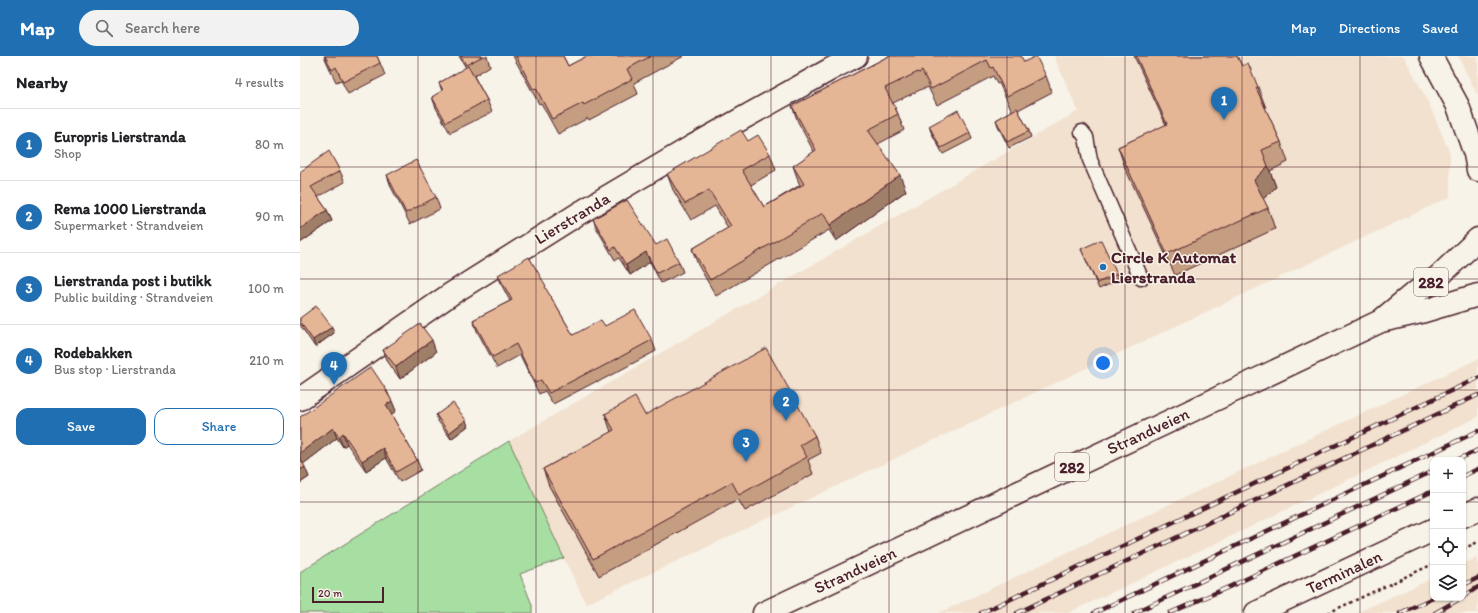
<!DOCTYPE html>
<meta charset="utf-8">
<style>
:root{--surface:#fff;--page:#f2f2f2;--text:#202124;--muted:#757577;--line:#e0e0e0;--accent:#1f6fb2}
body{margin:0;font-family:Itim,sans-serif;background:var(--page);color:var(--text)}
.controls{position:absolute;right:12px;bottom:12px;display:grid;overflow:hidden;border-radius:8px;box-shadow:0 1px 3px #0004}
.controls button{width:36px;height:36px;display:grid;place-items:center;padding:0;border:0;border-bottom:1px solid var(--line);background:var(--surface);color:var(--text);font:20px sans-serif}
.scale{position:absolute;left:12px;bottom:10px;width:72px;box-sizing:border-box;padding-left:4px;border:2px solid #4a1f2b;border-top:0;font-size:11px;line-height:14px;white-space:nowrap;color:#4a1f2b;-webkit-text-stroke:3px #f7f3e8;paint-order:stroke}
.you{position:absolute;left:803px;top:307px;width:14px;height:14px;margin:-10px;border:3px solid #fff;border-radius:50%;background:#1a73e8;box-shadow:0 0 0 6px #1a73e833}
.badge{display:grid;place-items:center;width:26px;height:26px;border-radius:50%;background:var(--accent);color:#fff;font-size:13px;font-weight:700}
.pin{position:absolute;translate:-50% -33px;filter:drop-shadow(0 1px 2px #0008)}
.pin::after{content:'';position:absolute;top:21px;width:14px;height:12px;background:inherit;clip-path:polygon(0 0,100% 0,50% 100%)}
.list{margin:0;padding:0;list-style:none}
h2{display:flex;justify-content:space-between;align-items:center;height:52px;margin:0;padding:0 16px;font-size:17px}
h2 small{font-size:13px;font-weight:400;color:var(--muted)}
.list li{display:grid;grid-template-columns:26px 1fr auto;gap:12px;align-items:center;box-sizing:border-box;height:72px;padding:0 16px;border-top:1px solid var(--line)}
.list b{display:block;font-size:15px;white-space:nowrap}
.list p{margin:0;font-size:13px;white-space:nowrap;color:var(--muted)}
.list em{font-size:13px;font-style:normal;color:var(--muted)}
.actions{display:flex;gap:8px;padding:12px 16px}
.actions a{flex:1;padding:9px 0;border:1px solid var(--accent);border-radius:12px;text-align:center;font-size:14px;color:var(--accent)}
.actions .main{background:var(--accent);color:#fff}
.icon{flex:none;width:22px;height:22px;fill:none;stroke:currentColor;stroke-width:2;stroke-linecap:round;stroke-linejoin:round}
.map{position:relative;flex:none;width:1178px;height:557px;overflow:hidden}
header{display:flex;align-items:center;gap:24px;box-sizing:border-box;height:56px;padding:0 20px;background:var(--accent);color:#fff}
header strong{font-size:19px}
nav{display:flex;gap:22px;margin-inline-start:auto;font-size:14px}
.search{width:280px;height:36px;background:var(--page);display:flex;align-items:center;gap:10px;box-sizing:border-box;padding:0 14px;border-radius:22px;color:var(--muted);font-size:15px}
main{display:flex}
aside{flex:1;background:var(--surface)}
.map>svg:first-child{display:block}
.built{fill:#f2e1cf}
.green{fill:#a7dea2;stroke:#787e66}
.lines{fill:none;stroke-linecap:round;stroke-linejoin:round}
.service-casing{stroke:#4a1f2b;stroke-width:17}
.minor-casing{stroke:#4a1f2b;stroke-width:25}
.tertiary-casing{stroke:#4a1f2b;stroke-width:25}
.primary-casing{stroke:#4a1f2b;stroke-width:25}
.path{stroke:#4a1f2b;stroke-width:2.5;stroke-dasharray:3 3;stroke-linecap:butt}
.service{stroke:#f7f3e8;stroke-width:14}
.minor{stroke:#f7f3e8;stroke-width:22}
.tertiary{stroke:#f7f3e8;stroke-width:22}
.primary{stroke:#f7f3e8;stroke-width:22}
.rail-casing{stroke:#4a1f2b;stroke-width:4.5}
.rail{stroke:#f7f3e8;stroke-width:3;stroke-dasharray:9;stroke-linecap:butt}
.wall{fill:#c59d81;stroke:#4a1f2b}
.shaded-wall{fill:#a07f69;stroke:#4a1f2b}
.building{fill:#e5b696;stroke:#4a1f2b}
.grid{fill:none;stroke:#4a1f2b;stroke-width:1;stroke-opacity:0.55}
.poi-dot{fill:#1f6fb2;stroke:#f7f3e8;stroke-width:1.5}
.labels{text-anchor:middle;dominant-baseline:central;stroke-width:3;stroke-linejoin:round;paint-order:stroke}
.shield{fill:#f7f3e8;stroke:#7e5f64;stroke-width:1}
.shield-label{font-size:16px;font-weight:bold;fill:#4a1f2b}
.street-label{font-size:17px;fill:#4a1f2b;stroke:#f7f3e8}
.poi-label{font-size:17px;font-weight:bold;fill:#4a1f2b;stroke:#f7f3e8;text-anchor:start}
</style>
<header>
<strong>Map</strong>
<div class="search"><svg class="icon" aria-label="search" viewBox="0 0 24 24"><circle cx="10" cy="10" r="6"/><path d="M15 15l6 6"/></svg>Search here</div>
<nav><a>Map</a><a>Directions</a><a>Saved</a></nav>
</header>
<main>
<aside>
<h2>Nearby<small>4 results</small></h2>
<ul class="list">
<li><span class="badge">1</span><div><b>Europris Lierstranda</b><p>Shop</p></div><em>80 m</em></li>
<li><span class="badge">2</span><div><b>Rema 1000 Lierstranda</b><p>Supermarket · Strandveien</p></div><em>90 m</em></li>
<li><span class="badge">3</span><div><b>Lierstranda post i butikk</b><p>Public building · Strandveien</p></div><em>100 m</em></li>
<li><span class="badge">4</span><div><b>Rodebakken</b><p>Bus stop · Lierstranda</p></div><em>210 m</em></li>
</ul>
<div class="actions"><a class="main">Save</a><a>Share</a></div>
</aside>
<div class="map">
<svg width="1178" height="557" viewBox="0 0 1178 557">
<rect width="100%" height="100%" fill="#f7f3e8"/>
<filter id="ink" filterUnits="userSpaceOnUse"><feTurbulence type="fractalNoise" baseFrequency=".025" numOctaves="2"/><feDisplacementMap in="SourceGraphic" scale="8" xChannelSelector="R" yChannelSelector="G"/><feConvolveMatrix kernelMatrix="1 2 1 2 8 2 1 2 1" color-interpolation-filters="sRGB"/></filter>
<g filter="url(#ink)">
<path class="built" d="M754,0H1104L1129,48L1150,97V141L286,548L264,502L209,385L778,55Z
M1158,0H1178V40Z
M1178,303V361L921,485L768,557H639Z
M1178,501V557H1056L1133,522V542H1163V508Z"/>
<path class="green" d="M209,385L264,502L220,518L232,549V557H0V516Z"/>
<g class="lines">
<defs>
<path id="service" d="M782,76L786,81L790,104L841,222"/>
<path id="minor" d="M0,343L151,238L278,158L393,90L531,13L556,0
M1163,460L1178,453
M956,557L1133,474"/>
<path id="tertiary" d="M1131,0L1158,50L1175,98L1178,114"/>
<path id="primary" d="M1083,263L1112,239L1138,221L1178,183
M464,557L1081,265L1121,256L1178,239"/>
</defs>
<use href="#service" class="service-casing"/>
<use href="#minor" class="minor-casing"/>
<use href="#tertiary" class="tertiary-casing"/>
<use href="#primary" class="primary-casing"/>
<path class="path" d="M1163,493L1178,486
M1028,557L1133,508"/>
<use href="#service" class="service"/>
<use href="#minor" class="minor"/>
<use href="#tertiary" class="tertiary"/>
<use href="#primary" class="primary"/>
<defs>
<path id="rail" d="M1157,404L1178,394
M1163,420L1178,413
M1163,529L1178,522
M1163,541L1178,531
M681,557L1178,322
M717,557L1178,339
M794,557L1178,375
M834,557L1133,415
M870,557L931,530L1133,435
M1100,557L1133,542
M1135,557L1161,542"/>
</defs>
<use href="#rail" class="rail-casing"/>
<use href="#rail" class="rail"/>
</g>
<path class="wall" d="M24,0H77L80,7L85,19L48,38L41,24L36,26L28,9Z
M159,0H187L190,10L174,20L187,44L192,56L150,77L136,52L132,41L142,35L139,27L166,12Z
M213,0H263L268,10L287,0H384L334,27L338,38L289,64L288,62L258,78L241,47L239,48Z
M589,0L724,6L746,20L752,36L718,54L729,75L731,81L709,92L698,70L696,64L712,55L699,27L697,28L693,20L637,49L628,31L624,33V32L593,47L598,58L604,74L578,88L606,135L536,185L529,174L416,240L398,209L392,193L428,172L415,150L391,164L373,134L367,118L448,85L470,98L476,114L451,129L464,151L500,129L499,127L493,110L514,96L498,66L492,50Z
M834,0H937L942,10L958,31L966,52H965L981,86L988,106L970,115L976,131L963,143L968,152L975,173L875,219L825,112L818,91L866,69Z
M629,70L670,77L672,83L643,98L631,76Z
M40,115L45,126L18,141L27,154L32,165L0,187V116Z
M87,119L136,141L140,153L110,168L91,131Z
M293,163L356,189L379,206L383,216L361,227L350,206L330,219L319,202L315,204L297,173Z
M781,193L817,218L819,224L799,233Z
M198,219L249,238L273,279L305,270L352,284L356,295L298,326L297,325L253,348L245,335L239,338L220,299L197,312L177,275L173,264L210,245L202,230Z
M0,262L32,271L34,277L15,291L0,269Z
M83,294L136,296L100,323L88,306Z
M87,335L96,355L91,358L117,404L121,414L100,426L86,402L66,415L47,388L43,391L37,382L3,408L9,421L0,427V361Z
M305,358L345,359L515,380L521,397L508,404L513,418L445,455L438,443L299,520L249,430L243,413L311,376Z
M136,359L168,370L151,383L138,365Z"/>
<path class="shaded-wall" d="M968,110L976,131L962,144L954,124Z
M600,119L606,135L536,185L530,169Z
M27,154L32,165L0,187V173Z
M346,196L350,206L330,219L326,209Z
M32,271L34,277L15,291L13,284Z
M132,284L136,296L100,323L96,311Z
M92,345L96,355L90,360L86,349Z
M166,364L168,370L151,383L149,377Z
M33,372L37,382L2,409L0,403V397Z
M43,377L47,388L43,391L39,381Z
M83,392L86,402L66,415L62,405Z
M5,411L9,421L0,427V414Z"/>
<path class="building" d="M25,0H77L80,7L43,26L36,11L32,14Z
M161,0H183L166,9Z
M216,0H263L268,10L287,0H351L327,13L332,23L284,49L283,47L252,63L236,32L233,33Z
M589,0H721L724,6L736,0L746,20L707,40L693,11L691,12L687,4L631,33L622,15L619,17L618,16L585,32L598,58L568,74L600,119L530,169L523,157L410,224L392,193L431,170L409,134L385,148L367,118L441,74L448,85L458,79L470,98L442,114L464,151L504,128L493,110L516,94L492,50Z
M836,0H937L942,10L948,7L958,31L956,32L981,86L962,94L968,110L954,124L968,152L867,198L818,91L867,68Z
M168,10L187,44L146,66L132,41L143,34L139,27Z
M717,52L729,75L707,86L696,64Z
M658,54L670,77L641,92L629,70Z
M29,95L40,115L11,131L27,154L0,173V116Z
M116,104L136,141L106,157L87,119Z
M327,144L356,189L367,183L379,206L357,217L346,196L326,209L315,191L311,194L293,163Z
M801,184L817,218L797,227L781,193Z
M229,201L246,230L245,231L273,279L301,264L305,270L335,254L352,284L294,315L293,314L249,337L241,324L235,327L216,288L193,301L173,264L212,244L198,219Z
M16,250L32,271L13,284L0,266V262Z
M120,268L132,284L96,311L83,294Z
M466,292L515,380L500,389L507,401L439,439L432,426L293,503L243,413L314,374L305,358L335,341L345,359Z
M71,311L87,335H86L92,345L86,349L117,404L96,416L83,392L62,405L43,377L39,381L33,372L0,397V361Z
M153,347L166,364L149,377L136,359Z
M0,402L5,411L0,414Z"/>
</g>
<path class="grid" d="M118,0V557M236,0V557M353,0V557M471,0V557M589,0V557M707,0V557M825,0V557M942,0V557M1060,0V557M0,111H1178M0,223H1178M0,334H1178M0,446H1133M1163,446H1178"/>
<circle class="poi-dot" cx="803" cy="211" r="4"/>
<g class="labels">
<g class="shield">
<rect x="1114" y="212" width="34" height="28" rx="3"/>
<rect x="755" y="397" width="34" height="28" rx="3"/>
</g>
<g class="shield-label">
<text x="1131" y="226">282</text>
<text x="772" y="411">282</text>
</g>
<g class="street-label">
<text transform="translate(272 162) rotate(-31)">Lierstranda</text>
<text transform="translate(848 375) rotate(-25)">Strandveien</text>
<text transform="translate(555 514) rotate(-25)">Strandveien</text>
<text transform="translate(1044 516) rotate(-25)">Terminalen</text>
</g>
<g class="poi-label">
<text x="811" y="201">Circle K Automat<tspan x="811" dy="20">Lierstranda</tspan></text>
</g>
</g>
</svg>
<div class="controls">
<button>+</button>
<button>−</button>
<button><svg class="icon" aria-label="locate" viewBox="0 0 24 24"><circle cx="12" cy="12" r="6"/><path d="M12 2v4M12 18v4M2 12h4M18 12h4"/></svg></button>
<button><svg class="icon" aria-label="layers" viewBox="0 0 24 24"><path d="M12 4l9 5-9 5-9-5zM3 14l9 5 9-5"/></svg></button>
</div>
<div class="scale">20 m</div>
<div class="you"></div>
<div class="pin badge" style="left:924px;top:64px">1</div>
<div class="pin badge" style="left:486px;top:365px">2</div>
<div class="pin badge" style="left:446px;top:406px">3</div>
<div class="pin badge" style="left:34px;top:329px">4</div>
</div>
</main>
